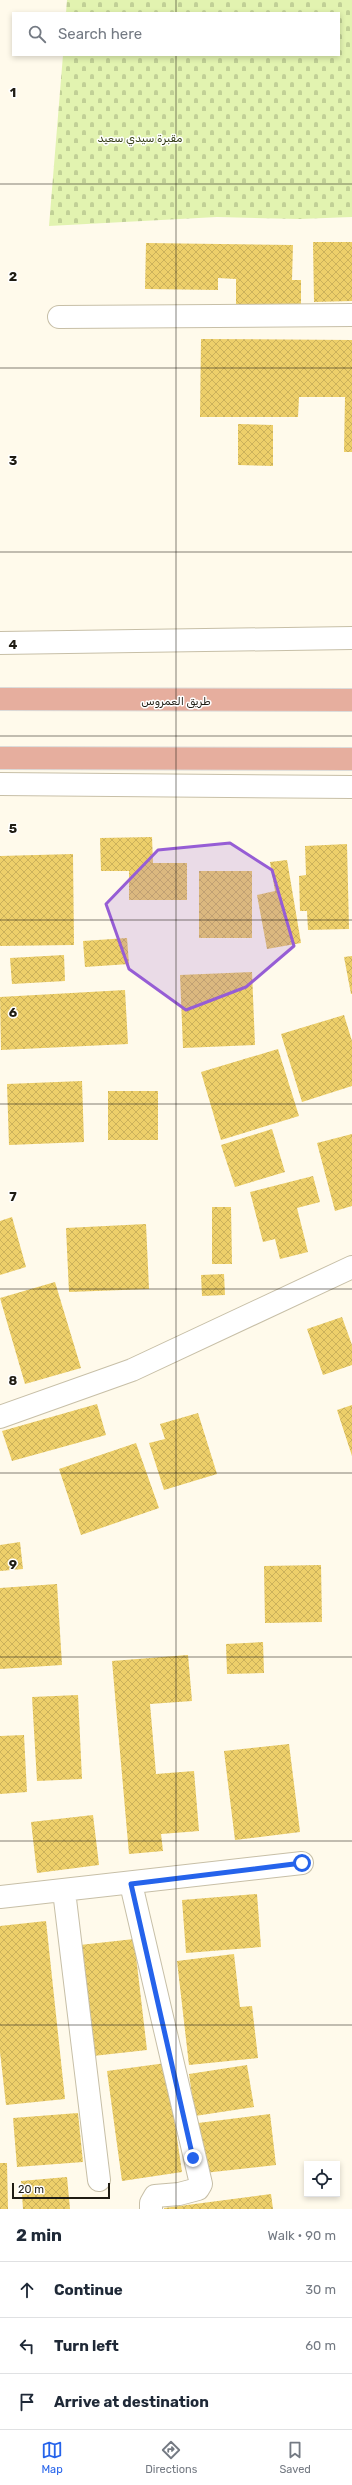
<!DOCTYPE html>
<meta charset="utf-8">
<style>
:root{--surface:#fff;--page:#f6f6f7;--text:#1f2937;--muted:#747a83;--line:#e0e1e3;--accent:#2563eb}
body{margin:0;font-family:Rubik,"Noto Sans Arabic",sans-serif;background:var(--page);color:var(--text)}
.controls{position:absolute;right:12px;bottom:12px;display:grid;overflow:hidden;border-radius:0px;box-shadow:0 2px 6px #0003}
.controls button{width:36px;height:36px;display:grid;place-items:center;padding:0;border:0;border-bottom:1px solid var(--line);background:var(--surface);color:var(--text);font:20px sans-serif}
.scale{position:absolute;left:12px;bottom:10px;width:98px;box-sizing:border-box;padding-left:4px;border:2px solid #1f1c13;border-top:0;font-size:11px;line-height:14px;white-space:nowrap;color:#1f1c13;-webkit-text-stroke:3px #fff;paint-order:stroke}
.stop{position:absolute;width:12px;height:12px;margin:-9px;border:3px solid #2563eb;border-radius:50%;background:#fff}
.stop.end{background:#2563eb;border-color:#fff;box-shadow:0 1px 4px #0008}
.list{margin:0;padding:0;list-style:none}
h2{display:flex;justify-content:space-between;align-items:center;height:52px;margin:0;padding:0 16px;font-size:17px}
h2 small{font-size:13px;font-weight:400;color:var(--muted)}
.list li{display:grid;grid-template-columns:26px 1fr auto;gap:12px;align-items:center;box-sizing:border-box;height:56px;padding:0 16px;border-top:1px solid var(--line)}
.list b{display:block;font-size:15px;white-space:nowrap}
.list em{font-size:13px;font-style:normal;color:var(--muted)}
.icon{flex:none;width:22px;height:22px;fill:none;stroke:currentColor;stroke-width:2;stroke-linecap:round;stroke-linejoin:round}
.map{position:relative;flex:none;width:352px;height:2209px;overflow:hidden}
.search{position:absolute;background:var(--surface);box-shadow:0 2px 6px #0003;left:12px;right:12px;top:12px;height:44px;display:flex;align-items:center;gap:10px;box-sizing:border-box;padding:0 14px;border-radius:0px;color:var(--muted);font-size:15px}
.sheet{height:220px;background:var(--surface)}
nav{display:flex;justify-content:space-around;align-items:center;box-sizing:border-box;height:56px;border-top:1px solid var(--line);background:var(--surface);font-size:11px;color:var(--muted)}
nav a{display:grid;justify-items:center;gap:2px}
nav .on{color:var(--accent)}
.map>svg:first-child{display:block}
.cemetery{fill:url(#cemetery-stones)}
.building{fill:url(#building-cross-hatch)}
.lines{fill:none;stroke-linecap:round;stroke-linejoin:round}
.minor-casing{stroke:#c7bfa7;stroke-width:24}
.primary-casing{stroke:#dbdbd9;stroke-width:24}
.minor{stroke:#fff;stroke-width:22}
.primary{stroke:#e6ae9e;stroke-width:22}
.route{stroke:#2563eb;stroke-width:5}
.marked{fill:#965dd5;fill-opacity:0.2;stroke:#965dd5;stroke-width:3;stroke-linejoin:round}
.grid{fill:none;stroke:#1f1c13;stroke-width:1;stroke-opacity:0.55}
.labels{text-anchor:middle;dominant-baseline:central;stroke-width:3;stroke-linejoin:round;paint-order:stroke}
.park-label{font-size:11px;fill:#353e16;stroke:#fff}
.street-label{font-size:11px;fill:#1f1c13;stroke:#fff}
.grid-label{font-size:13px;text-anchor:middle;font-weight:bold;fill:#1f1c13;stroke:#fff;stroke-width:3;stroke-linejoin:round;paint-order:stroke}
</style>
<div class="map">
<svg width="352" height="2209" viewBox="0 0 352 2209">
<defs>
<pattern id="cemetery-stones" width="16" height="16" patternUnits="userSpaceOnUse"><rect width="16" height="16" fill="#e2f3b0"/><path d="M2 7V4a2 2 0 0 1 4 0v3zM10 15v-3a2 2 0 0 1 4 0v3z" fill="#c1d096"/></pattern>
<pattern id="building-cross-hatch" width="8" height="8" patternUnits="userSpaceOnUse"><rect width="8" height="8" fill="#edcf6a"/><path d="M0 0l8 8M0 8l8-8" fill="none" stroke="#cbb15b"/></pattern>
</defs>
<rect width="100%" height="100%" fill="#fffaeb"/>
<path class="cemetery" d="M67,0H352V217L299,219L217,217L49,226L63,55H339V13H66Z"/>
<path class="building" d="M313,242H352V301L314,302Z
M146,243L293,245L292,280H301V305L236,304V279L218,278V290L145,289Z
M201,339L352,340V452H344L345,397H299L298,417H200Z
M238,424L273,425V466L238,465Z
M152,837L153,863H187V900H129V871H101L100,838Z
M347,844L349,929L308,930L307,911H300L299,876L306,875L305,846Z
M73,854L74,945L0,946V856Z
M287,860L301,943L267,949L257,895L275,891L270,862Z
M199,871H252V938H199Z
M127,938L129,964L85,967L83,941Z
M64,955L65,981L12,984L10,958Z
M352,956V994H351L344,957Z
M252,972L255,1045L183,1048L180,975Z
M125,990L128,1044L1,1050L0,997Z
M344,1015L352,1041V1086L302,1102L281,1034Z
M278,1049L299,1116L221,1140L201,1072Z
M82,1081L84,1142L9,1145L7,1084Z
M108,1091H158V1140H108Z
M272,1129L285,1172L235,1187L221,1145Z
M352,1134V1206L335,1211L317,1143Z
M313,1176L320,1202L297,1208L308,1252L280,1259L275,1239L263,1242L250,1192Z
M212,1207H231L232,1264H212Z
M12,1217L26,1267L0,1275V1221Z
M146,1224L149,1289L69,1292L66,1228Z
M224,1274L225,1295L202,1296L201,1275Z
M55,1282L81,1368L25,1384L0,1298Z
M342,1317L352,1345V1365L323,1375L307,1329Z
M97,1404L106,1435L12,1461L2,1431Z
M352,1405V1456L337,1410Z
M198,1413L217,1474L164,1490L149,1443L165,1439L160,1424Z
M136,1443L159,1508L81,1535L59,1469Z
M20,1542L23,1569L0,1571V1545Z
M321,1565L322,1622L265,1623L264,1566Z
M57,1584L62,1665L0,1669V1588Z
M263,1642L264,1673L227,1674L226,1644Z
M188,1655L192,1701L150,1704L156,1774L194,1771L199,1831L161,1834L163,1851L129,1854L112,1661Z
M78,1695L82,1779L37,1781L32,1697Z
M24,1735L27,1792L0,1794V1736Z
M289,1744L300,1832L235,1840L224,1751Z
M93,1815L99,1865L37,1873L31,1822Z
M257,1894L261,1947L186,1953L182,1900Z
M46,1921L65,2099L6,2105L0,2052V1926Z
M134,1939L147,2050L93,2056L80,1945Z
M234,1954L240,2007L252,2006L258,2058L189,2065L177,1961Z
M166,2063L182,2172L122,2181L107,2071Z
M247,2065L254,2107L195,2116L189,2074Z
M78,2113L83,2162L17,2167L13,2118Z
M270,2114L276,2165L204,2173L198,2123Z
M0,2163H7L8,2209H0Z
M67,2177L70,2209H23L21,2181Z
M271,2194L273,2209H164V2208Z"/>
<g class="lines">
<defs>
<path id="minor" d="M59,317L352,315
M0,643L352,638
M0,784L352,787
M0,1417L132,1370L352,1267
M131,1884L201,2184L198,2189L179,2194L155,2196L151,2203V2209
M64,1891L99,2180
M0,1897L302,1863"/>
<path id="primary" d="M0,699L352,700
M0,758L352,759"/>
</defs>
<use href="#minor" class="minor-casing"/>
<use href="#primary" class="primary-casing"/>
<use href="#minor" class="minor"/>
<use href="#primary" class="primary"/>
</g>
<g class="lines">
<path class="route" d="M193,2158L131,1884L302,1863"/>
</g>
<path class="marked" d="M230,843L272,870L294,946L246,987L186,1010L129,969L106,904L158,850Z"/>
<path class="grid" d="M176,0V13M176,55V2209M0,184H352M0,368H352M0,552H352M0,736H352M0,920H352M0,1104H352M0,1289H352M0,1473H352M0,1657H352M0,1841H352M0,2025H352"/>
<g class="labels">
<g class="park-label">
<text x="140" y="138">مقبرة سيدي سعيد</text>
</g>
<g class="street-label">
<text x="176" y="701">طريق العمروس</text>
</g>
</g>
<g class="grid-label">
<text x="13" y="97">1</text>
<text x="13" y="281">2</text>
<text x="13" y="465">3</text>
<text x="13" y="649">4</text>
<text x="13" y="833">5</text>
<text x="13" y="1017">6</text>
<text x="13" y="1201">7</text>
<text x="13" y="1385">8</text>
<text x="13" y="1569">9</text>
</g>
</svg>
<div class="controls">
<button><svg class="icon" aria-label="locate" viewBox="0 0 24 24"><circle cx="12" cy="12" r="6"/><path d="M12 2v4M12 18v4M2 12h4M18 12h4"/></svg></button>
</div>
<div class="scale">20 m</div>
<div class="stop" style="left:302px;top:1863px"></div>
<div class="stop end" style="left:193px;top:2158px"></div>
<div class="search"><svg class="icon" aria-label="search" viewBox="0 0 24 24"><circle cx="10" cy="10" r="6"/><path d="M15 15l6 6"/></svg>Search here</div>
</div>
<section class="sheet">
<h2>2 min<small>Walk · 90 m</small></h2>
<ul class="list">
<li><svg class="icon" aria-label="ahead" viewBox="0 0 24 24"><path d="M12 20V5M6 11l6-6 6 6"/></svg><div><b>Continue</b></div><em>30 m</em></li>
<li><svg class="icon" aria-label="left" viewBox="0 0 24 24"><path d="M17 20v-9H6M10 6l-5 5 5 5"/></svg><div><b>Turn left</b></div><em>60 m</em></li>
<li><svg class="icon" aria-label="arrive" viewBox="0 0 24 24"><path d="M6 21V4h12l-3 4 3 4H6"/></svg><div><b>Arrive at destination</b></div></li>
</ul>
</section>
<nav>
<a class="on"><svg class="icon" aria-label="map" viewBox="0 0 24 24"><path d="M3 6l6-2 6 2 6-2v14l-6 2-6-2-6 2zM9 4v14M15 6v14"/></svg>Map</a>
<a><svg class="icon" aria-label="directions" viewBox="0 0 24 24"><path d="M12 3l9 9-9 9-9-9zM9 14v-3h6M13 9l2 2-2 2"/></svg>Directions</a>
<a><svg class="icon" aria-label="saved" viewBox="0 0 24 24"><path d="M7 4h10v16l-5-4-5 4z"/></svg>Saved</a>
</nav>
